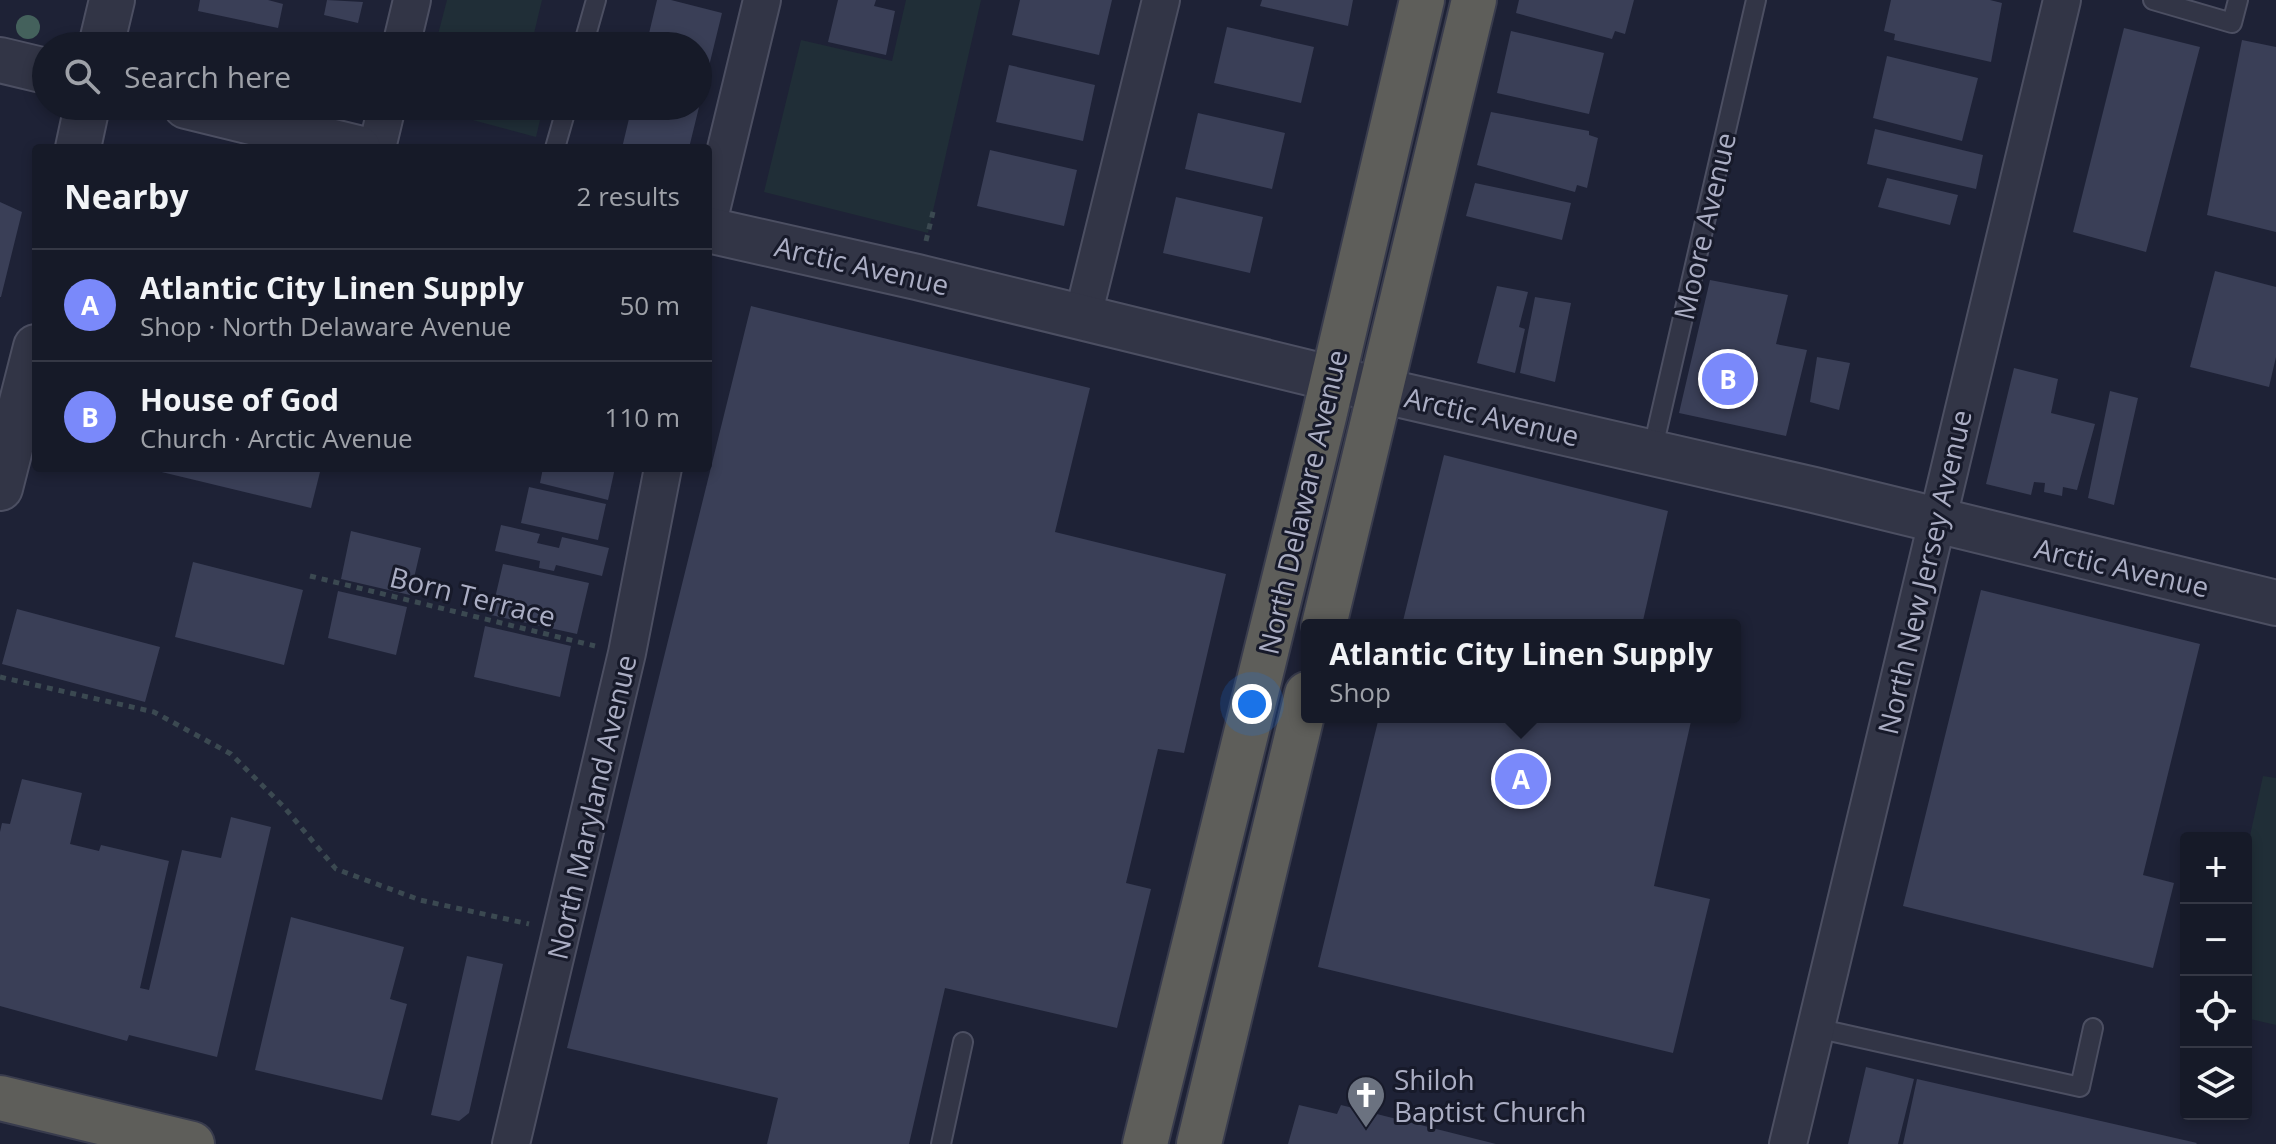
<!DOCTYPE html>
<meta charset="utf-8">
<style>
:root{--surface:#161a28;--page:#1f2330;--text:#f1f3f6;--muted:#9ea1a8;--line:#353845;--accent:#7a89fa}
body{margin:0;font-family:"Open Sans",sans-serif;background:var(--page);color:var(--text)}
.controls{position:absolute;right:24px;bottom:24px;display:grid;overflow:hidden;border-radius:8px;box-shadow:0 4px 12px #0003}
.controls button{width:72px;height:72px;display:grid;place-items:center;padding:0;border:0;border-bottom:2px solid var(--line);background:var(--surface);color:var(--text);font:40px sans-serif}
.you{position:absolute;left:1252px;top:704px;width:28px;height:28px;margin:-20px;border:6px solid #fff;border-radius:50%;background:#1a73e8;box-shadow:0 0 0 12px #1a73e833}
.badge{display:grid;place-items:center;width:52px;height:52px;border-radius:50%;background:var(--accent);color:#fff;font-size:26px;font-weight:700}
.pin{position:absolute;translate:-50% -50%;border:4px solid #fff;box-shadow:0 2px 8px #0006}
.popup{position:absolute;left:1301px;top:619px;width:440px;height:104px;box-sizing:border-box;display:grid;place-content:center;border-radius:8px;background:var(--surface);filter:drop-shadow(0 2px 6px #0005);font-size:26px;white-space:nowrap;color:var(--muted)}
.popup b{font-size:30px;color:var(--text)}
.popup::after{content:'';position:absolute;left:50%;top:100%;margin-left:-16px;border:16px solid transparent;border-top-color:var(--surface)}
.list{margin:0;padding:0;list-style:none}
h2{display:flex;justify-content:space-between;align-items:center;height:104px;margin:0;padding:0 32px;font-size:34px}
h2 small{font-size:26px;font-weight:400;color:var(--muted)}
.list li{display:grid;grid-template-columns:52px 1fr auto;gap:24px;align-items:center;box-sizing:border-box;height:112px;padding:0 32px;border-top:2px solid var(--line)}
.list b{display:block;font-size:30px;white-space:nowrap}
.list p{margin:0;font-size:26px;white-space:nowrap;color:var(--muted)}
.list em{font-size:26px;font-style:normal;color:var(--muted)}
.icon{flex:none;width:44px;height:44px;fill:none;stroke:currentColor;stroke-width:2;stroke-linecap:round;stroke-linejoin:round}
.map{position:relative;flex:none;width:2276px;height:1144px;overflow:hidden}
.search{position:absolute;background:var(--surface);box-shadow:0 4px 12px #0003;left:32px;top:32px;width:680px;height:88px;display:flex;align-items:center;gap:20px;box-sizing:border-box;padding:0 28px;border-radius:44px;color:var(--muted);font-size:30px}
.panel{position:absolute;background:var(--surface);box-shadow:0 4px 12px #0003;left:32px;top:144px;width:680px;height:328px;border-radius:8px}
.map>svg:first-child{display:block}
.green{fill:#202e37}
.building{fill:#3a3f57}
.lines{fill:none;stroke-linecap:round;stroke-linejoin:round}
.service-casing{stroke:#4c4f62;stroke-width:22}
.minor-casing{stroke:#4c4f62;stroke-width:40}
.tertiary-casing{stroke:#4c4f62;stroke-width:48}
.trunk-casing{stroke:#393c4d;stroke-width:48}
.path{stroke:#3b4951;stroke-width:5;stroke-dasharray:6 6;stroke-linecap:butt}
.service{stroke:#323546;stroke-width:18}
.minor{stroke:#323546;stroke-width:36}
.tertiary{stroke:#323546;stroke-width:44}
.trunk{stroke:#5e5e5a;stroke-width:44}
.tree{fill:#44615c}
.labels{text-anchor:middle;dominant-baseline:central;stroke-width:6;stroke-linejoin:round;paint-order:stroke}
.street-label{font-size:28px;fill:#abaec4;stroke:#171a2a}
.poi-label{font-size:28px;fill:#abaec4;stroke:#171a2a;text-anchor:start}
</style>
<div class="map">
<svg width="2276" height="1144" viewBox="0 0 2276 1144">
<rect width="100%" height="100%" fill="#1e2236"/>
<path class="green" d="M447,0H542L531,46H435Z
M906,0H981L928,233L764,192L801,40L892,61Z
M420,106H516L515,114L540,120L536,137Z
M2263,776L2276,778V1025L2246,1018V854Z"/>
<path class="building" d="M200,0H268L283,4L278,28L198,11Z
M327,0L363,2L358,23L324,15Z
M657,0H671L722,13L689,148H622L632,106H698V46H646Z
M838,0H876L874,6L895,11L886,55L828,42Z
M1020,0H1112L1099,55L1012,35Z
M1262,0H1353L1348,26L1260,6Z
M1519,0H1634L1625,34L1615,31L1612,39L1516,13Z
M1891,0H1990L2002,3L1991,62L1894,40L1895,34L1884,31Z
M1227,27L1314,47L1301,103L1214,83Z
M2124,28L2200,47L2146,252L2073,232Z
M1511,31L1604,53L1589,114L1497,93Z
M2242,40L2276,47V232L2207,215Z
M1887,56L1978,78L1962,141L1873,118Z
M1009,65L1095,85L1083,141L996,122Z
M1491,112L1589,131V135L1598,138L1587,188L1577,185L1575,192L1477,165Z
M1198,113L1285,133L1272,189L1185,169Z
M1875,129L1983,155L1976,189L1867,164Z
M990,150L1077,170L1064,226L977,206Z
M1887,178L1958,195L1950,225L1878,207Z
M1475,183L1571,203L1562,240L1466,216Z
M1176,197L1263,217L1250,273L1163,253Z
M0,202L22,212L1,297H0Z
M2215,271L2276,287V357L2269,387L2190,367Z
M1710,280L1788,295L1776,344L1807,350L1786,436L1679,413Z
M1497,286L1528,292L1519,327L1525,329L1515,373L1477,363Z
M1535,297L1571,303L1555,382L1520,373Z
M751,306L1090,388L1055,532L1226,574L1184,753L1158,749L1126,883L1151,889L1117,1028L945,988L909,1144H767L778,1098L567,1048Z
M1817,357L1850,363L1839,410L1810,402Z
M2014,368L2058,379L2051,413L2095,424L2077,490L2063,487L2062,496L2044,492L2045,483L2034,482L2031,495L1986,484Z
M2110,391L2138,398L2114,505L2088,498Z
M1444,455L1668,511L1642,625H1402Z
M145,468H321L311,508Z
M543,468H615L608,500L540,483Z
M529,487L606,504L598,540L521,523Z
M501,525L540,534L537,543L559,548L562,537L609,548L602,576L556,565L554,571L539,568L540,561L495,551Z
M351,531L421,548L410,595L341,579Z
M193,562L303,590L284,665L175,637Z
M503,564L589,583L577,634L491,615Z
M1981,590L2200,644L2143,875L2174,883L2153,968L1903,906Z
M338,591L407,607L396,655L328,638Z
M17,609L160,647L145,702L2,664Z
M485,626L571,646L560,697L474,677Z
M1379,717H1692L1654,886L1710,899L1673,1053L1318,967Z
M22,779L82,793L70,844L99,851L101,845L169,861L140,988L149,990L182,850L221,858L231,817L271,827L217,1057L129,1035L127,1041L0,1006V832L2,823L10,824Z
M291,917L404,947L390,999L407,1004L382,1100L255,1070Z
M467,956L503,964L469,1113L459,1121L431,1115Z
M1866,1067L1914,1079L1898,1144H1848Z
M1917,1079L2197,1143L2196,1144H1903Z
M1299,1105L1337,1114L1341,1105L1496,1144H1288Z"/>
<g class="lines">
<defs>
<path id="service" d="M2153,0L2232,23L2238,0
M583,46L596,0
M555,148L567,106
M1652,452L1756,0
M1816,1028L2080,1087L2093,1028
M941,1144L963,1042"/>
<path id="minor" d="M401,46L412,0
M377,148L387,106
M708,223L762,0
M1083,316L1161,0
M511,1144L627,653L663,468
M1788,1144L2062,0"/>
<path id="tertiary" d="M101,46L112,0
M0,60L46,71
M186,106L358,148
M78,148L87,106
M708,230L917,277L1379,390L1814,490L2276,603
M0,488L36,347"/>
<path id="trunk" d="M1324,625L1474,0
M0,1098L192,1144
M1145,1144L1324,417L1422,0
M1199,1144L1307,694"/>
</defs>
<use href="#service" class="service-casing"/>
<use href="#minor" class="minor-casing"/>
<use href="#tertiary" class="tertiary-casing"/>
<use href="#trunk" class="trunk-casing"/>
<path class="path" d="M926,241L934,208
M310,576L595,646
M0,677L154,712L231,754L284,807L336,869L420,900L529,924"/>
<use href="#service" class="service"/>
<use href="#minor" class="minor"/>
<use href="#tertiary" class="tertiary"/>
<use href="#trunk" class="trunk"/>
</g>
<circle class="tree" cx="28" cy="27" r="12"/>
<defs>
<symbol id="church-pin" viewBox="-11 -11 22 30"><path d="M0 17L-7.5 6A9.5 9.5 0 1 1 7.5 6Z" fill="#6b7280" stroke="#171a2a"/><path d="M-1.2-6h2.4v3.5h3.3v2.4h-3.3V6h-2.4V-.1h-3.3v-2.4h3.3Z" fill="#fff"/></symbol>
</defs>
<g fill-rule="evenodd">
<use href="#church-pin" x="1344" y="1073" width="44" height="60"/>
</g>
<g class="labels">
<g class="street-label">
<text transform="translate(1704 226) rotate(-77)">Moore Avenue</text>
<text transform="translate(862 265) rotate(13)">Arctic Avenue</text>
<text transform="translate(1492 416) rotate(13)">Arctic Avenue</text>
<text transform="translate(1302 502) rotate(-77)">North Delaware Avenue</text>
<text transform="translate(2122 567) rotate(13)">Arctic Avenue</text>
<text transform="translate(1924 572) rotate(-77)">North New Jersey Avenue</text>
<text transform="translate(473 596) rotate(14)">Born Terrace</text>
<text transform="translate(591 807) rotate(-77)">North Maryland Avenue</text>
</g>
<g class="poi-label">
<text x="1394" y="1079">Shiloh<tspan x="1394" dy="32">Baptist Church</tspan></text>
</g>
</g>
</svg>
<div class="controls">
<button>+</button>
<button>−</button>
<button><svg class="icon" aria-label="locate" viewBox="0 0 24 24"><circle cx="12" cy="12" r="6"/><path d="M12 2v4M12 18v4M2 12h4M18 12h4"/></svg></button>
<button><svg class="icon" aria-label="layers" viewBox="0 0 24 24"><path d="M12 4l9 5-9 5-9-5zM3 14l9 5 9-5"/></svg></button>
</div>
<div class="you"></div>
<div class="pin badge" style="left:1521px;top:779px">A</div>
<div class="popup"><b>Atlantic City Linen Supply</b>Shop</div>
<div class="pin badge" style="left:1728px;top:379px">B</div>
<div class="search"><svg class="icon" aria-label="search" viewBox="0 0 24 24"><circle cx="10" cy="10" r="6"/><path d="M15 15l6 6"/></svg>Search here</div>
<section class="panel">
<h2>Nearby<small>2 results</small></h2>
<ul class="list">
<li><span class="badge">A</span><div><b>Atlantic City Linen Supply</b><p>Shop · North Delaware Avenue</p></div><em>50 m</em></li>
<li><span class="badge">B</span><div><b>House of God</b><p>Church · Arctic Avenue</p></div><em>110 m</em></li>
</ul>
</section>
</div>
